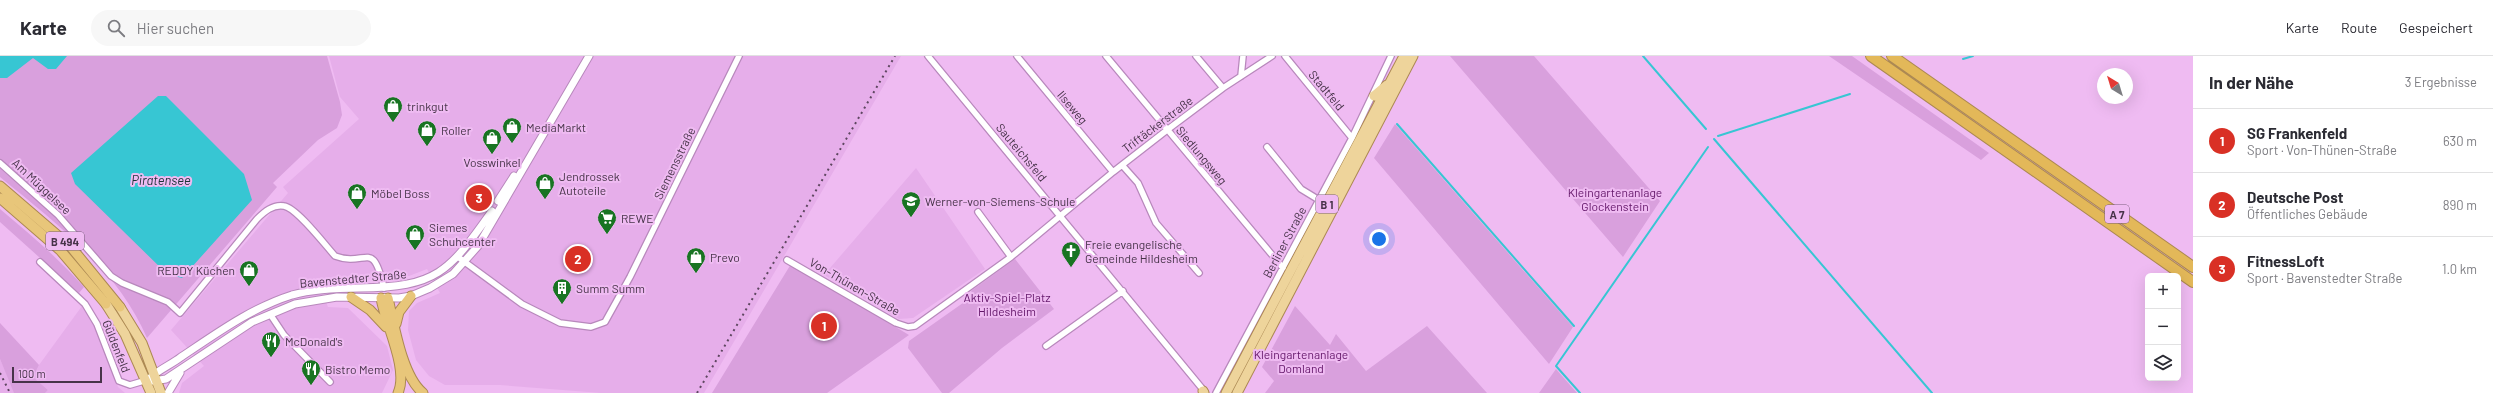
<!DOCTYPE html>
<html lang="de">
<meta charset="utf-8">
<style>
:root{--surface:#fff;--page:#f7f7f7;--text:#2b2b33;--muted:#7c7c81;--line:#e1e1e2;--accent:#d93025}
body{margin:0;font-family:Barlow,sans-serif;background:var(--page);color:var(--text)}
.controls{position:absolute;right:12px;bottom:12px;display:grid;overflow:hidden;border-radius:6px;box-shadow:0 4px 16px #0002}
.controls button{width:36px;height:36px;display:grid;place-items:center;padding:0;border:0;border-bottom:1px solid var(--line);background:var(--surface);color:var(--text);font:20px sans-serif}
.compass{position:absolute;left:2097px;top:12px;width:36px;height:36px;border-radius:50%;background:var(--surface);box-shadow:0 4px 16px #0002;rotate:322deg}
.scale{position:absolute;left:12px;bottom:10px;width:90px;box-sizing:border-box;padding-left:4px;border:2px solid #473349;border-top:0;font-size:11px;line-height:14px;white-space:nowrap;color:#473349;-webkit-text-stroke:3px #efbbf2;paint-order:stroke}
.you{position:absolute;left:1379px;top:183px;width:14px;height:14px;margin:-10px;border:3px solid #fff;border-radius:50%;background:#1a73e8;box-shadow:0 0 0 6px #1a73e833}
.badge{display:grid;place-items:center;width:26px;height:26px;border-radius:50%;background:var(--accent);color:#fff;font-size:13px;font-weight:700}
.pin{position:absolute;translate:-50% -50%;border:2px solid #fff;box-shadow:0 1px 4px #0006}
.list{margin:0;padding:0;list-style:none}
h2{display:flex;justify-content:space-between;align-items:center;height:52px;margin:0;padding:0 16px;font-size:17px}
h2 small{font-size:13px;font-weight:400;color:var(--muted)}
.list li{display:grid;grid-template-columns:26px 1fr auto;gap:12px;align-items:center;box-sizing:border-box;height:64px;padding:0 16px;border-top:1px solid var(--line)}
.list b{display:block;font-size:15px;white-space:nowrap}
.list p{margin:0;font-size:13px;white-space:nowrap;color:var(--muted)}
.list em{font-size:13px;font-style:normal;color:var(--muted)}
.icon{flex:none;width:22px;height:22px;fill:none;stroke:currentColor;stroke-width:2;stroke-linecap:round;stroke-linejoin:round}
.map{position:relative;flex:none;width:2193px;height:337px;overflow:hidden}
header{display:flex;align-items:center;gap:24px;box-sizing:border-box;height:56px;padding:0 20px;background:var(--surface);border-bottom:1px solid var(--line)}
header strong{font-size:19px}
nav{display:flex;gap:22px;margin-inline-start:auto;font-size:14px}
.search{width:280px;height:36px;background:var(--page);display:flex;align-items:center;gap:10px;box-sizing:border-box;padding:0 14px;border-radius:22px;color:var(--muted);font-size:15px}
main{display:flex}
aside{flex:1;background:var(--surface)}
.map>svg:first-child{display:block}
.built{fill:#e6aeea}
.green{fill:#d9a0dd}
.water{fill:#37c6d3}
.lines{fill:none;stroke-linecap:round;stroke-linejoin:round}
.stream{stroke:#37c6d3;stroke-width:2}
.minor-casing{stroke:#b888bc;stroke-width:8}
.tertiary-casing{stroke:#b888bc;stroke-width:9}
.primary-casing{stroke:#ac8953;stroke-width:11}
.trunk-casing{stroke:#ac8953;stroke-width:11}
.motorway-casing{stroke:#ac8953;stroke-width:12}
.minor{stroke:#fff;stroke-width:5.5}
.tertiary{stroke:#fff;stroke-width:7}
.primary{stroke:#eed49b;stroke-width:9}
.trunk{stroke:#e8c67a;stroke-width:9}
.motorway{stroke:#e3b859;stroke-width:10}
.rail{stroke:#5e4660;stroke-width:2;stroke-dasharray:2 4;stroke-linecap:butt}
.labels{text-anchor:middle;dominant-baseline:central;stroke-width:4;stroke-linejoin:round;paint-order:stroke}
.shield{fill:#efbbf2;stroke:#795c7c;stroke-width:1}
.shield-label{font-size:11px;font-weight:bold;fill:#473349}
.street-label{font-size:12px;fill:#473349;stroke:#efbbf2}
.poi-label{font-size:12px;fill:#473349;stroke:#efbbf2;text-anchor:start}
.park-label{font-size:12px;fill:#621568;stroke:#efbbf2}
.water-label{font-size:13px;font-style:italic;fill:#1c3336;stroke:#efbbf2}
</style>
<header>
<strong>Karte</strong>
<div class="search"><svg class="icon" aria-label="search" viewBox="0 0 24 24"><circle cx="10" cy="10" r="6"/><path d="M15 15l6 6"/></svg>Hier suchen</div>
<nav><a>Karte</a><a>Route</a><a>Gespeichert</a></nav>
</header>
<main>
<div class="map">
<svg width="2193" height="337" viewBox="0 0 2193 337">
<rect width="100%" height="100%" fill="#efbbf2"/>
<path class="built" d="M329,0H901L704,337H601L500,329H445L429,320L416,304L408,274L409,255L417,247L440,237L427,213L409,220L319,227L328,251L348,252L387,290L393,314L382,337H179L182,327L204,310L171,274L288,137L283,131L359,63L340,41Z
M916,112L985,213L913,262L899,263L824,219Z
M82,250L93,267L118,331L125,337H45L48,334L33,321L39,309Z
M0,303L14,335V337H0Z"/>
<path class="green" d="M0,0H327L340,46L342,59L337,72L318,84L273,127L277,131L147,282C118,214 56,167 0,121Z
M1450,0H1534L1660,145L1623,201Z
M1829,0H1852L1989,97L1981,104Z
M1395,68L1573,271L1549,308L1374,102Z
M0,153C30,178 58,202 84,231L79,237L0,166Z
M1015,203L1054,253L1002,292L949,337H942L908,292L909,285L970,242L974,239L971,235Z
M791,208L909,279L827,337H712Z
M1295,250L1330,289L1336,278L1366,315L1427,270L1487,337H1265L1274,325L1262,311Z
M0,267L39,309L33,321L48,334L45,337H14L0,303Z
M1556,313L1577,337H1539Z"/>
<path class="water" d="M0,0H67L56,13H48L33,2L7,22H0Z
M158,40H166L244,118L252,144L182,222L167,218L75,128L71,117Z"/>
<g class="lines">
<path class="stream" d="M1643,0L1706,73
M1963,3L1973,0
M1397,68L1574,270
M1718,80L1850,38
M1714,83L1932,337
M1580,337L1556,310L1708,91"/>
<defs>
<path id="minor" d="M928,0L1205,336
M1017,0L1113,116
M1106,0L1283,212
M1196,0L1223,32
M1285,0L1352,82
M1241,20L1243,0
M1267,91L1301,133L1319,144
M0,107L58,159L111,220L122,227L168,246L180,257L257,163C264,156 273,148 284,150C297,152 325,189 335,200C367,212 372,181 384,232
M1122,109L1138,127L1156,167L1199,217
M978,156L1011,201
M458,201L522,248L560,267L591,271L605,266L630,221L739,0
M787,204L896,267L908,271L915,270L1011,201L1113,116L1167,74L1223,32L1272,0
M40,206L85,248L97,268L119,325L130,329L147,324
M270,258L284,279L330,326
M1046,290L1123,235
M1216,337L1352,82L1391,0"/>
<path id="tertiary" d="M498,145L514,120
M151,321C160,313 172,308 181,301C217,277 251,252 292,239C314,233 337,232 359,232C437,231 448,217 492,155
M153,325L166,323L252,266L295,248L337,241L399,242L411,240L430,232L453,218L478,190L589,0
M168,337L180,317"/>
<path id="primary" d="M1374,40L1387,29
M106,248L125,278L151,337
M120,251L142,287L161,337
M1203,335L1204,337
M1226,337L1404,0
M1237,337L1413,0"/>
<path id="trunk" d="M0,130L71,191L120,251
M0,142L60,194L106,248
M351,241L370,254L386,271
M381,242C385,268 409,313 398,337
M388,242C394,268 402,320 423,337
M396,268L399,256L411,240"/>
<path id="motorway" d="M1871,0L2193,226
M1892,0L2193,211"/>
</defs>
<use href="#minor" class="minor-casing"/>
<use href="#tertiary" class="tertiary-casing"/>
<use href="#primary" class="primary-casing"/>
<use href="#trunk" class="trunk-casing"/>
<use href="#motorway" class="motorway-casing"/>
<use href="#minor" class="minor"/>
<use href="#tertiary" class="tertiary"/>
<use href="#primary" class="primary"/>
<use href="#trunk" class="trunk"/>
<use href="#motorway" class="motorway"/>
<path class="rail" d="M0,317L10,337
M697,337L895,0"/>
</g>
<defs>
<symbol id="shop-pin" viewBox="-11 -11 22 30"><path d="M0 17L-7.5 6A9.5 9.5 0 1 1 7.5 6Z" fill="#187422" stroke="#efbbf2"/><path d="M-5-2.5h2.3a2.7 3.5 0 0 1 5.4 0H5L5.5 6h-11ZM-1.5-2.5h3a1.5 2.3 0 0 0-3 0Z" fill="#fff"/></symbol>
<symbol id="school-pin" viewBox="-11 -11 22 30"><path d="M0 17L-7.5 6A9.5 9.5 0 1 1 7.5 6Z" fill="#187422" stroke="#efbbf2"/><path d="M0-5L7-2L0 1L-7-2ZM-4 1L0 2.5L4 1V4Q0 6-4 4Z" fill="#fff"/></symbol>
<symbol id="supermarket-pin" viewBox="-11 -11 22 30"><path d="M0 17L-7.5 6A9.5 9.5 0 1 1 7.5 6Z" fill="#187422" stroke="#efbbf2"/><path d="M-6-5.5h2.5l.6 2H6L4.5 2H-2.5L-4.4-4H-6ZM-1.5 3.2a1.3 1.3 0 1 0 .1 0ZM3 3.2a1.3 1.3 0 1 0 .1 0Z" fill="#fff"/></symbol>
<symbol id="church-pin" viewBox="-11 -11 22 30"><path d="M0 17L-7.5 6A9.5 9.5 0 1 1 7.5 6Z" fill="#187422" stroke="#efbbf2"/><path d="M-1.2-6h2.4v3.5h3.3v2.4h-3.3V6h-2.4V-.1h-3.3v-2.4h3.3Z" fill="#fff"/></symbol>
<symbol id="building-pin" viewBox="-11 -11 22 30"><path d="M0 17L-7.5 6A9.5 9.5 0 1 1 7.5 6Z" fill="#187422" stroke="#efbbf2"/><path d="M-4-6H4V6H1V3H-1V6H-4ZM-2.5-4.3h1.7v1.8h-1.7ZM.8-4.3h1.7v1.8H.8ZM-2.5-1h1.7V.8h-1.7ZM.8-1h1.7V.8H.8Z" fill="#fff"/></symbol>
<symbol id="restaurant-pin" viewBox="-11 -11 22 30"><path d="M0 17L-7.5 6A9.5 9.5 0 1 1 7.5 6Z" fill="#187422" stroke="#efbbf2"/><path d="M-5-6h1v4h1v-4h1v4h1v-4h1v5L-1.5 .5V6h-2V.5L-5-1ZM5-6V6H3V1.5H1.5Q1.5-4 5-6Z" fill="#fff"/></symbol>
</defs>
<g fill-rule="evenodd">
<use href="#shop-pin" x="382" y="39" width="22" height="30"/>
<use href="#shop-pin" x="501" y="60" width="22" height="30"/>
<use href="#shop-pin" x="416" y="63" width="22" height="30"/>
<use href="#shop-pin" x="481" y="71" width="22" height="30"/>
<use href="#shop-pin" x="534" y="116" width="22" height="30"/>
<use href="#shop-pin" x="346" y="126" width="22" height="30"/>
<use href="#school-pin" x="900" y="134" width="22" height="30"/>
<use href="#supermarket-pin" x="596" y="151" width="22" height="30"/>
<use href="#shop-pin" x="404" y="167" width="22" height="30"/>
<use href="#church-pin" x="1060" y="184" width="22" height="30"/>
<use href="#shop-pin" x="685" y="190" width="22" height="30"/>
<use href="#shop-pin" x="238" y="203" width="22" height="30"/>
<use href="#building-pin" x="551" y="221" width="22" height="30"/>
<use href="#restaurant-pin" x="260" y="274" width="22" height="30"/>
<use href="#restaurant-pin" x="300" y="302" width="22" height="30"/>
</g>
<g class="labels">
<g class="shield">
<rect x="1316" y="139" width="22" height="18" rx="3"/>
<rect x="2105" y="149" width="24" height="18" rx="3"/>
<rect x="46" y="176" width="38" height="18" rx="3"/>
</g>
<g class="shield-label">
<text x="1327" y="148">B 1</text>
<text x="2117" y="158">A 7</text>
<text x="65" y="185">B 494</text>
</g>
<g class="street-label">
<text transform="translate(1327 34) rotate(50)">Stadtfeld</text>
<text transform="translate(1073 51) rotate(50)">Ilseweg</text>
<text transform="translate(1157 68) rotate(-37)">Triftäckerstraße</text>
<text transform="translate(1022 96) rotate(50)">Sauteichsfeld</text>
<text transform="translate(1202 99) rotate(50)">Siedlungsweg</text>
<text transform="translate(674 107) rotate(-64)">Siemensstraße</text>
<text transform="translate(42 130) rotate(43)">Am Müggelsee</text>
<text transform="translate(1284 186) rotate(-62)">Berliner Straße</text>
<text transform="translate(353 222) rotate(-5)">Bavenstedter Straße</text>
<text transform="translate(855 230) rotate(30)">Von-Thünen-Straße</text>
<text transform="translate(117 290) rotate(68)">Güldenfeld</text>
</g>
<g class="poi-label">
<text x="407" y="50">trinkgut</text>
<text x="526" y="71">MediaMarkt</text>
<text x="441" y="74">Roller</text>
<text x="492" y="106" text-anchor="middle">Vosswinkel</text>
<text x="559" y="120">Jendrossek<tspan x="559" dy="14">Autoteile</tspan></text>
<text x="371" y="137">Möbel Boss</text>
<text x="925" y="145">Werner-von-Siemens-Schule</text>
<text x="621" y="162">REWE</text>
<text x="429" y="171">Siemes<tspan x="429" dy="14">Schuhcenter</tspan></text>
<text x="1085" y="188">Freie evangelische<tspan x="1085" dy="14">Gemeinde Hildesheim</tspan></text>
<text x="710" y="201">Prevo</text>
<text x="235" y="214" text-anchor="end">REDDY Küchen</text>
<text x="576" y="232">Summ Summ</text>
<text x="285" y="285">McDonald's</text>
<text x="325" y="313">Bistro Memo</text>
</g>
<g class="park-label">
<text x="1615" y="136">Kleingartenanlage<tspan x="1615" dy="14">Glockenstein</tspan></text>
<text x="1007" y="241">Aktiv-Spiel-Platz<tspan x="1007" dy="14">Hildesheim</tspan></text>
<text x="1301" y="298">Kleingartenanlage<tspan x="1301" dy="14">Domland</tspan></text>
</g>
<g class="water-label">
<text x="161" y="124">Piratensee</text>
</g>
</g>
</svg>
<div class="controls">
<button>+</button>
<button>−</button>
<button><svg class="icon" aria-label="layers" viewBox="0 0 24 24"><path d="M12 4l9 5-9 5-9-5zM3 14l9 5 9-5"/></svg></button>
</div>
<svg class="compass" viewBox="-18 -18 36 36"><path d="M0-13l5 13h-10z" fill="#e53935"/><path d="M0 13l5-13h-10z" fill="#7c7c81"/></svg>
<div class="scale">100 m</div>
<div class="you"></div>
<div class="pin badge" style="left:824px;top:270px">1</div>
<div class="pin badge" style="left:578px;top:203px">2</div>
<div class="pin badge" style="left:479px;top:142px">3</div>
</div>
<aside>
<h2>In der Nähe<small>3 Ergebnisse</small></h2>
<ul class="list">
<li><span class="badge">1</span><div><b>SG Frankenfeld</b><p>Sport · Von-Thünen-Straße</p></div><em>630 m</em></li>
<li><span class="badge">2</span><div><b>Deutsche Post</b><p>Öffentliches Gebäude</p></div><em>890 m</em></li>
<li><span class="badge">3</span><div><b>FitnessLoft</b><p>Sport · Bavenstedter Straße</p></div><em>1.0 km</em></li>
</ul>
</aside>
</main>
